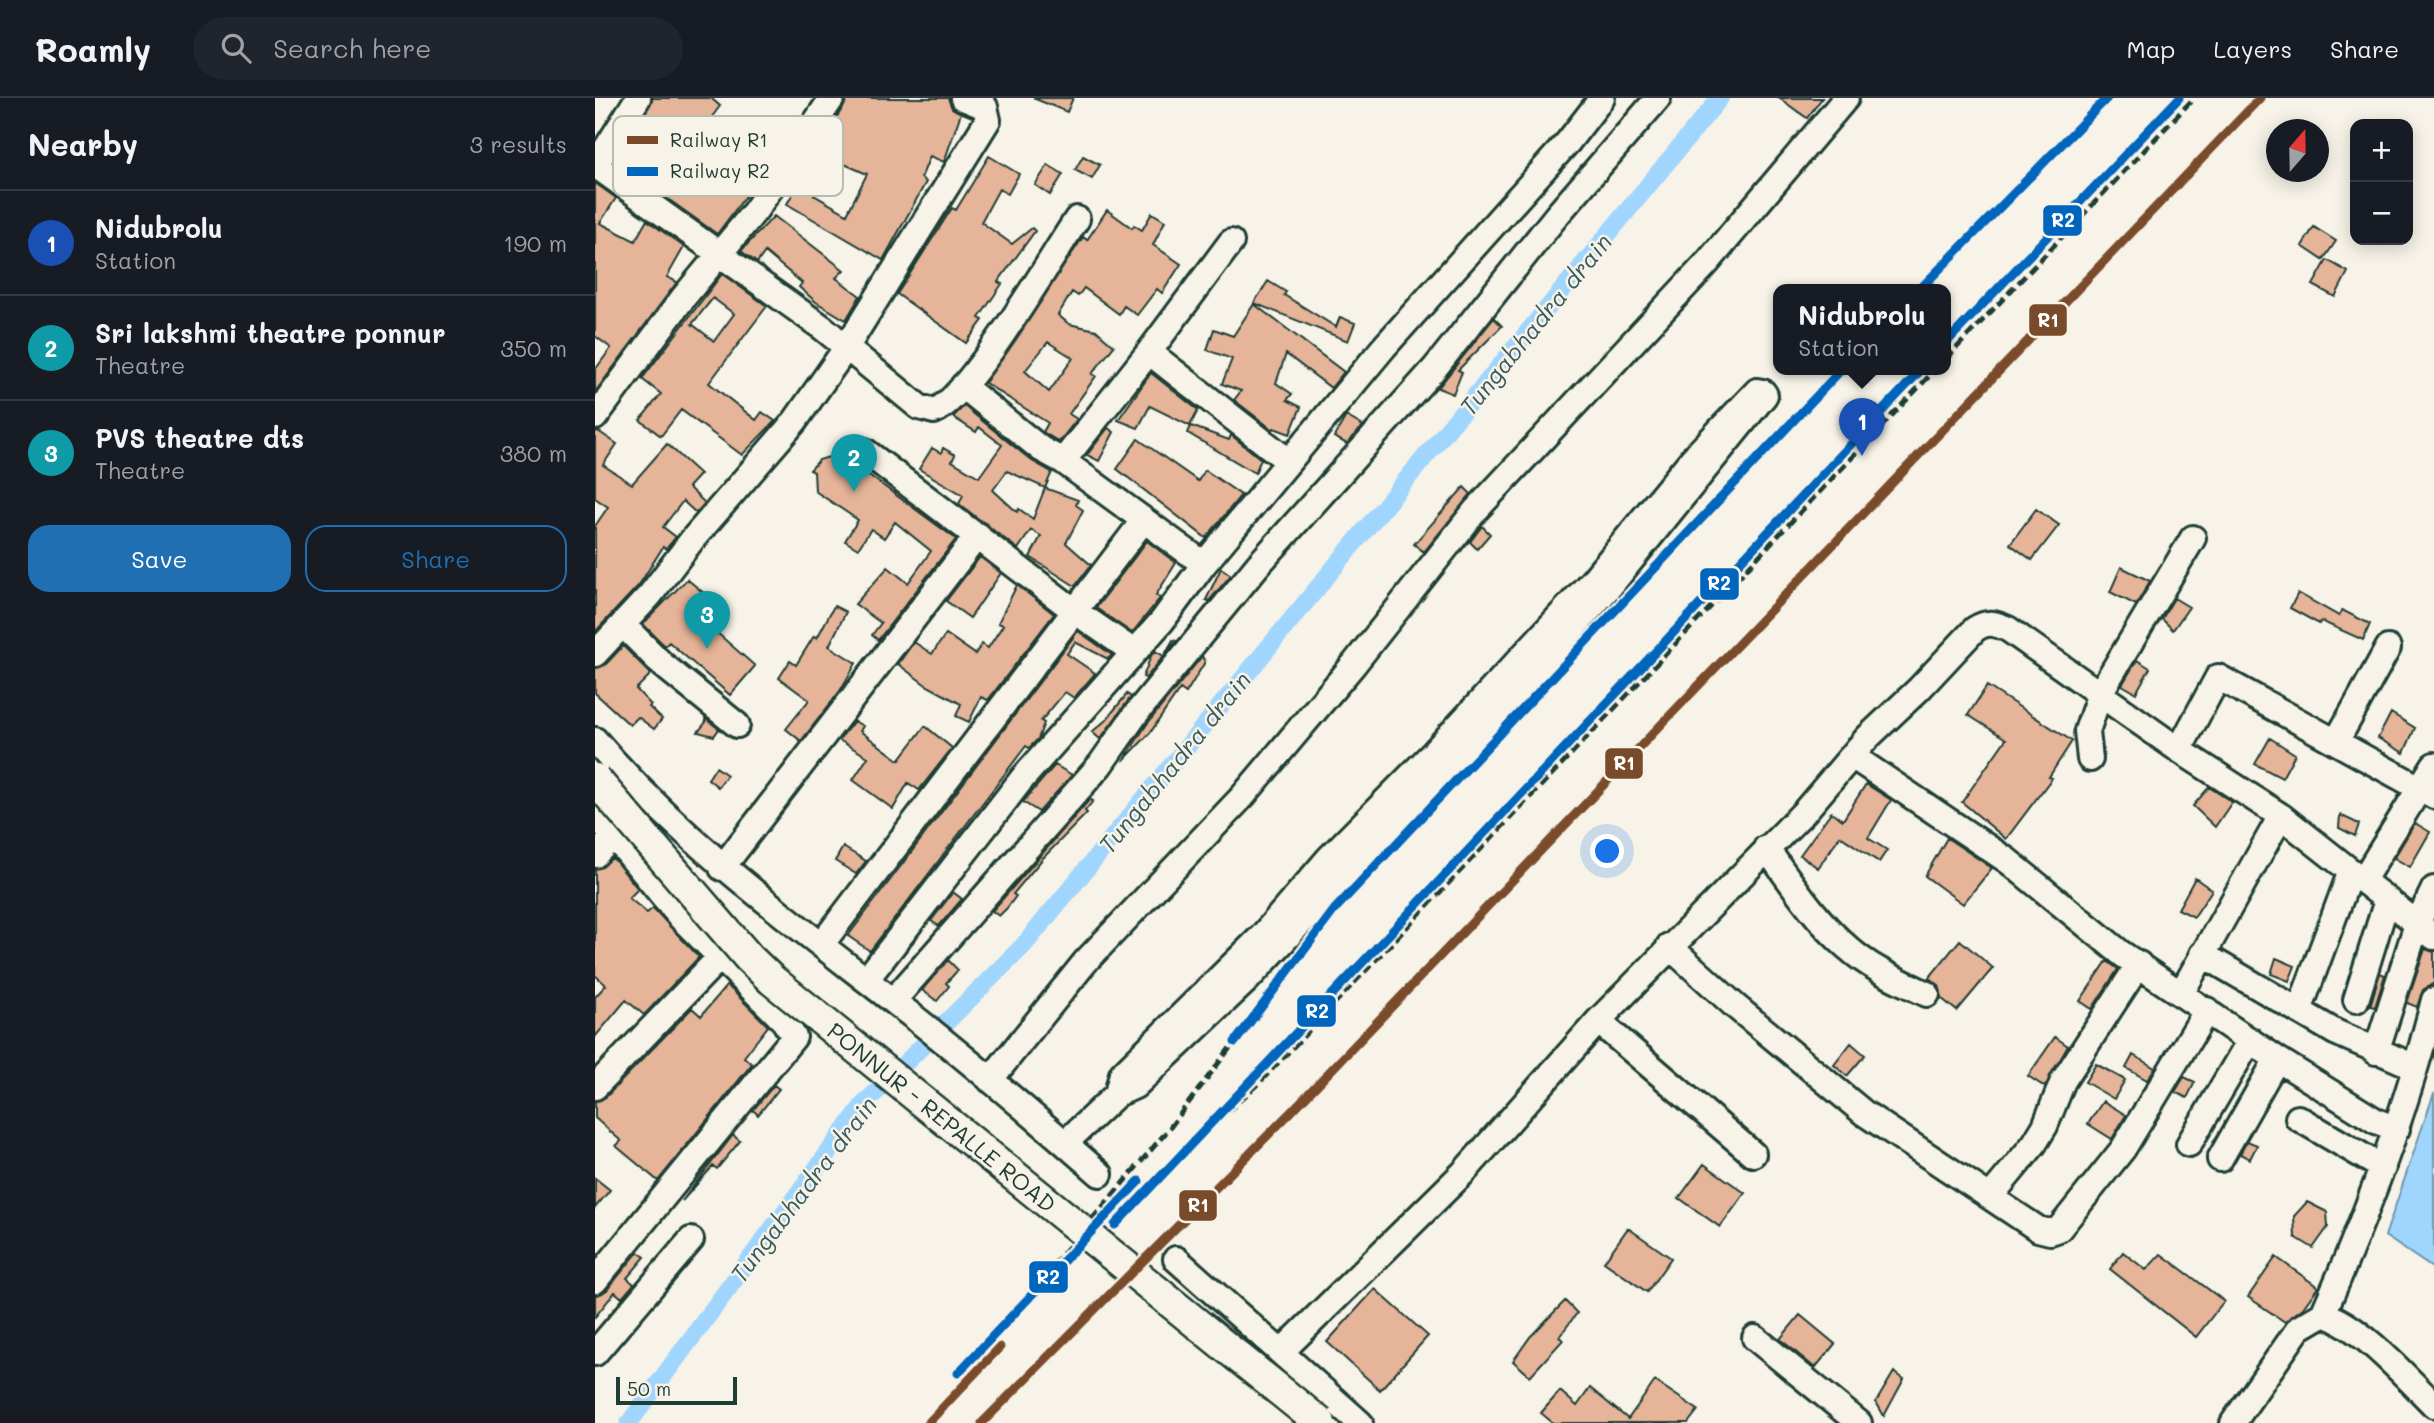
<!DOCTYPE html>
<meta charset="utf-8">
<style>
:root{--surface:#171b24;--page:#20242c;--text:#f1f3f6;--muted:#9ea1a6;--line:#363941;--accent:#1f6fb2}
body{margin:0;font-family:Mali,sans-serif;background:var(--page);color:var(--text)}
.controls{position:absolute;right:21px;top:21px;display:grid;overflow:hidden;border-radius:14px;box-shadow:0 4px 18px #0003}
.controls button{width:63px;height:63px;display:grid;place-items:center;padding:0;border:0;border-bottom:2px solid var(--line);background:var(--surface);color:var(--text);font:35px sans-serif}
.compass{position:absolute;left:1671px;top:21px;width:63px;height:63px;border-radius:50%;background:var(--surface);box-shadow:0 4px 18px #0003;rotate:20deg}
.scale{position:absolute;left:21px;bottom:18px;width:121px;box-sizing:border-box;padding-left:7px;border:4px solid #1f3d34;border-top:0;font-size:19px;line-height:24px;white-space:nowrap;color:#1f3d34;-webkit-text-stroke:5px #f7f3e8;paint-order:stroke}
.you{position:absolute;left:1013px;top:754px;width:24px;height:24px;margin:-18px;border:5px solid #fff;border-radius:50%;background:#1a73e8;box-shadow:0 0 0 10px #1a73e833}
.badge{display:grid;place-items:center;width:46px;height:46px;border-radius:50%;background:var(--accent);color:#fff;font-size:23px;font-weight:700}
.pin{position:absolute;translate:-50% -58px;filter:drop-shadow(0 2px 4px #0008)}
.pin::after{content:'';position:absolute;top:37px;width:24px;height:21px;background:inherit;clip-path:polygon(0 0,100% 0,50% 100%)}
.popup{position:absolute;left:1178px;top:186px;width:178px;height:91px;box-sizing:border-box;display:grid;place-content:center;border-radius:14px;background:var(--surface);filter:drop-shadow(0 2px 5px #0005);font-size:23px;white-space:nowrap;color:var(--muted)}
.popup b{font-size:26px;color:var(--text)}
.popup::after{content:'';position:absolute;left:50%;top:100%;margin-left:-14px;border:14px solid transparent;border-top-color:var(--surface)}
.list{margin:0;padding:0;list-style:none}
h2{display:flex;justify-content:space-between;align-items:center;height:91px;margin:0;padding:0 28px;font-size:30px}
h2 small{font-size:23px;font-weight:400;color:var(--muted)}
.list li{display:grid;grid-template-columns:46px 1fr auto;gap:21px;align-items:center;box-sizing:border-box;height:105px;padding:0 28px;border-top:2px solid var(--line)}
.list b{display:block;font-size:26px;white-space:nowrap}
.list p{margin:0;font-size:23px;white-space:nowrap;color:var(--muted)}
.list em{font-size:23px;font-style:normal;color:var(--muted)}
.actions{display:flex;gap:14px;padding:21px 28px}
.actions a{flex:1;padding:16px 0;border:2px solid var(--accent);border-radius:21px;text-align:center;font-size:24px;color:var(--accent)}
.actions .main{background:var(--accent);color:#fff}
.icon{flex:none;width:38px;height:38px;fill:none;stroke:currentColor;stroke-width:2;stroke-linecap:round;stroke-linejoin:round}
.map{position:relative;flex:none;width:1839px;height:1325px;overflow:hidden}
header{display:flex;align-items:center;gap:42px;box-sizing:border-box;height:98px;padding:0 35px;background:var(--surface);border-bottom:2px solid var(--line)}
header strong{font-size:33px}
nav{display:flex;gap:38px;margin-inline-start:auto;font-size:24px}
.search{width:490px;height:63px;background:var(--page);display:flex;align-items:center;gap:18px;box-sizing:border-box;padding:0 24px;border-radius:38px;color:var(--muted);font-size:26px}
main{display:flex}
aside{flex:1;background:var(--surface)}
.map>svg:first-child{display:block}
.water{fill:#a0d5fe;stroke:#6c98ad;stroke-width:2}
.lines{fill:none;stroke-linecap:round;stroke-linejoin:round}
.canal{stroke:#a0d5fe;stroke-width:18}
.building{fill:#e6b498;stroke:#1f3d34;stroke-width:2;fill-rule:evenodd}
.minor-casing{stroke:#1f3d34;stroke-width:30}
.minor{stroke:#f7f3e8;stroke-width:24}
.rail{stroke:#1f3d34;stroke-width:5;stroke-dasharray:10 5;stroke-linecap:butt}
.major-bridge-casing{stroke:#1f3d34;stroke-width:35;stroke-linecap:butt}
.major-bridge{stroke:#f7f3e8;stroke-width:30}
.rail-1-casing{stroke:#f7f3e8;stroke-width:14}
.rail-2-casing{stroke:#f7f3e8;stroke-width:14}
.rail-1{stroke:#7a4b2a;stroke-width:9}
.rail-2{stroke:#0065bd;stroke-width:9}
.labels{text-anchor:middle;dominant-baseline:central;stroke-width:5;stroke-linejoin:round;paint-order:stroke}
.street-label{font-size:23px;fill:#1f3d34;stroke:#f7f3e8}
.water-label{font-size:24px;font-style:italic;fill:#395b5c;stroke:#f7f3e8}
.key{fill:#f7f3e8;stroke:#b6bcb2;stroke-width:2}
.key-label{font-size:19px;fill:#1f3d34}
.line-badge{stroke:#f7f3e8;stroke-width:2.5}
.badge-label{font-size:19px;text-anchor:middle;font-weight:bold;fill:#fff}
</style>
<header>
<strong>Roamly</strong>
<div class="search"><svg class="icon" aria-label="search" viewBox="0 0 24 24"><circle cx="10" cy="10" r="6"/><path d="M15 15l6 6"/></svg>Search here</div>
<nav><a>Map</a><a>Layers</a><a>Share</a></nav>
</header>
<main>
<aside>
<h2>Nearby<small>3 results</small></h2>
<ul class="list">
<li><span class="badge" style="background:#1a4fb4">1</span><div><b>Nidubrolu</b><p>Station</p></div><em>190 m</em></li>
<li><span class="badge" style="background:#0f9aa8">2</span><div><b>Sri lakshmi theatre ponnur</b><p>Theatre</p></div><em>350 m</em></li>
<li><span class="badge" style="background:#0f9aa8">3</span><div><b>PVS theatre dts</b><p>Theatre</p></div><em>380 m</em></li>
</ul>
<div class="actions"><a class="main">Save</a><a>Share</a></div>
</aside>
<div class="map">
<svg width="1839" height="1325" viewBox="0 0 1839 1325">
<rect width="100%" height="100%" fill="#f7f3e8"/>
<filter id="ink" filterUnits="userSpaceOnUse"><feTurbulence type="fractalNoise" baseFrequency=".0143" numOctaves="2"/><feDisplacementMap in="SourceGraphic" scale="14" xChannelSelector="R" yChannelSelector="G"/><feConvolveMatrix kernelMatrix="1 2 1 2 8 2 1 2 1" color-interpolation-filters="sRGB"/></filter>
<g filter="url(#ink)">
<path class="water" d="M1839,995V1171L1790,1138Z"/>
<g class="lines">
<path class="canal" d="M34,1325L269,1006L429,847L1125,0"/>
</g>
<path class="building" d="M58,0H116L125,8L114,23L173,68L122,136L66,96L68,93L50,84L52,81L21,63Z
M252,0H353L357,10L366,15L349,64L335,58L326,80L331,84L288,162L192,106L204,85L200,83L204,75L249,8ZM238,61L272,76L252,116L219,97Z
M438,0H478L472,14Z
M1184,0H1227L1212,20Z
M394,58L424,76L413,96L404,91L386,124L417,146L437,130L440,133L403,184L407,186L384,220L388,222L371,245L302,196L357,110L361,112Z
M488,58L505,67L497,81L480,72Z
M453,67L468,76L455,97L440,87Z
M0,85L21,100L5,125L40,143L52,122L89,149L72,179L82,184L0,294V272L16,250L0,238Z
M512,112L537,130L539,127L547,132L557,115L570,123L558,147L586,166L567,195L562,191L542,217L529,208L524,216L489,190L483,198L477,194L463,217L474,226L501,232L519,248L497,276L501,278L474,316L482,321L464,344L448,334L453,325L390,285L488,139L492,142ZM453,244L478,260L454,294L430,273Z
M179,118L249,172L241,180L265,198L251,222L221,204L204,189L207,185L170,154L162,165L146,153Z
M1719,129L1741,143L1728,162L1707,148Z
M1732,162L1753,174L1740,199L1718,187Z
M127,176L172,208L114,285L161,322L167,314L180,323L147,357L86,312L66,338L45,322L66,296L47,281ZM118,200L139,216L119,243L97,226Z
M673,183L691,194L689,197L741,229L745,219L760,225L753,243L659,205Z
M659,206L749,274L736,290L691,256L681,285L697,296L692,302L706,309L695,336L679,330L678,332L639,302L646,293L627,286L637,261L612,252L619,231L638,238Z
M899,220L907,228L863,272L867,274L858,296L843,290Z
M556,275L603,312L595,328L555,308L543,330L523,322Z
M369,308L437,363L457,374L450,390L412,373L398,392L422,414L424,411L438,421L450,390L483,402L481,407L488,412L471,445L496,467L480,488L435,459L446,438L436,432L423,451L364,406L368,397L324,371L337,350L346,355L348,350L360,357L357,363L384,379L407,347L384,329L381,334L358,319Z
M751,318L768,328L752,346L739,339Z
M596,328L634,342L636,337L666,361L660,375L593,335Z
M513,330L519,334L504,363L492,357Z
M3,333L22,346L8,367L37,386L72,346L105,376L93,389L110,405L101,415L88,403L68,429L81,439L71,451L68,449L44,487L0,534V428L13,409L0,400V334Z
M543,341L603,383L610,372L646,397L611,440L522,371Z
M237,358L249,359L361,441L283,542L277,537L286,525L260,506L293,469L313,485L336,453L300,424L289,440L276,431L263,451L250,443L263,422L220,393L219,374L215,372L224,362Z
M869,389L876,396L829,454L819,446Z
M1441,411L1464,427L1437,462L1415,446Z
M887,428L895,436L882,451L875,444Z
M552,443L581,465L561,497L565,500L537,535L501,510Z
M385,459L406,475L375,520L351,503Z
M1526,469L1555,483L1541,507L1515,494Z
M626,470L636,477L614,503L611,502Z
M92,481L110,496L96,512L160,568L135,597L74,544L70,548L48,526Z
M422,487L459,516L393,602L386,599L374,624L361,618L366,606L331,587L303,566L319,544L337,556L351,536L380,556L387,546L393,550L408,527L403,525Z
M1703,495L1744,518L1747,512L1775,526L1768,542L1726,523L1724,526L1695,510Z
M1579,500L1594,509L1578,532L1567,521Z
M239,508L251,514L234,548L261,565L245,593L206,643L191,631L214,602L184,580L195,563L201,567L219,538L222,540Z
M483,533L517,557L513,561L480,544L472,556L500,575L497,579L479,600L470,594L446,623L449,625L443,641L434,650L431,648L275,853L253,838Z
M578,542L581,543L551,580L548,579L556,558L560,553L569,558Z
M28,548L56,576L41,591L56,607L54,609L67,621L59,631L43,619L35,627L0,595V570L10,567Z
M607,558L610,564L591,595L585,591L555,635L528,663L552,626Z
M1542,562L1555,570L1541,595L1527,587Z
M1392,588L1477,643L1454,679L1457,680L1411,741L1367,704L1411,641L1373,617Z
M532,596L536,599L505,641L497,634L511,622Z
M1796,615L1820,630L1809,655L1783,640Z
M110,620L124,631L119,638L103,634L111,624Z
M259,623L268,628L265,633L304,662L330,628L357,650L324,692L313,685L298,711L258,682L273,659L244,642Z
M1675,640L1700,656L1687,680L1660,666Z
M460,667L477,677L444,714L428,704Z
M121,669L132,677L123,689L113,681Z
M1271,686L1296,702L1273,740L1292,752L1284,764L1245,738L1223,770L1205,757L1236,714L1248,722Z
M1614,689L1637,704L1620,729L1598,708Z
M495,701L498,703L490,713L492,715L448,760L418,796L421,798L412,810L404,818L397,813Z
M1745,717L1764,726L1760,738L1744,730Z
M1820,725L1835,734L1815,769L1799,760Z
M1352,740L1397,770L1368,806L1330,778Z
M248,749L271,763L261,776L240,763Z
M18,760L43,791L34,800L52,815L58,810L104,859L49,917L31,902L0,939V899L11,887L0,877V771Z
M1600,780L1617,792L1599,819L1583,811Z
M358,794L367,801L344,828L336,823Z
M1365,842L1398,870L1362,913L1346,900L1344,887L1334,880Z
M1830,851L1839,854V885L1828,892L1822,909L1812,905Z
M1681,860L1700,868L1694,883L1676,876Z
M353,862L363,872L351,885L354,888L342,903L327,892Z
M1512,863L1523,871L1497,911L1485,903Z
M1785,875L1790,877L1780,909L1775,908Z
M132,887L173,928L149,959L157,966L63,1083L21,1048L26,1043L0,1020V1003L11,999L97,910L106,918Z
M1460,939L1473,948L1450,989L1433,978Z
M1256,945L1270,957L1252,978L1239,967Z
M1538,957L1560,970L1552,982L1531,970Z
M1501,966L1530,982L1519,1001L1490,984Z
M1589,979L1600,984L1592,1000L1580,994Z
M179,987L184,991L163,1017L158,1012Z
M1508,1003L1531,1017L1517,1041L1493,1026Z
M138,1037L145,1043L122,1071L118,1068L87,1103Z
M1652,1043L1662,1047L1655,1061L1645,1056Z
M1109,1066L1150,1095L1125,1129L1084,1100Z
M0,1080L15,1092L0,1110Z
M1712,1104L1732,1114L1733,1129L1718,1150L1700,1139L1699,1118Z
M1033,1130L1076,1160L1052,1194L1009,1164Z
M43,1154L50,1159L32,1180L39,1186L27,1200L20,1194L0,1219V1198L12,1192Z
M1528,1154L1551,1172L1566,1156L1629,1203L1601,1239L1515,1171Z
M1681,1159L1723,1189L1708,1210L1690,1224L1653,1199Z
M780,1191L833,1238L785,1292L732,1244Z
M970,1203L982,1215L964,1239L968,1242L935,1278L918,1263L935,1239Z
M1205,1217L1240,1246L1220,1270L1185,1241Z
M1299,1274L1309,1281L1289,1318L1281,1304Z
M1060,1283L1103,1312L1093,1325H958L946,1315L965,1293L982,1308L995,1290L1033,1321Z"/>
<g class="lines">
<defs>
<path id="minor" d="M0,67L228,230L324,309L339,313C374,301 457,158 482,121
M0,68L43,0
M554,254L693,363
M0,319L88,200L160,113L237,0
M270,353L481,514L539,554
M468,363L554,254L636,144
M609,466L789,249L973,44L1007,0
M28,527L68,567L142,627
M0,556L55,497L97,442L200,323L251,250L393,22L390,9L368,0
M0,642C88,745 196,823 302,906C372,960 439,1018 505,1076
M1741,644L1793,550
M1584,652L1623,579L1839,698
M1257,658L1413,763L1527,856L1682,961L1781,1023L1802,1031
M1495,661L1492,633L1505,595L1598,440
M0,715L85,819L189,923L199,939L0,1183
M1171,750C1196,784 1221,823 1253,850C1276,871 1305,883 1332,896
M0,757L19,738
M127,770L383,437
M1768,782L1839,667
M226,847L548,423
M1074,848L1140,908L1269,1015L1443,1131L1455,1134L1464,1131L1528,1051L1612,912
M1607,856L1740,934L1820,969
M271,882L427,681L567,523L609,466L468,363L446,351L368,288
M1587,894L1686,718
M1761,902L1792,802
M298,903L505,667L540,617L663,467L840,270L962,117L1063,0
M1704,913L1756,773
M1003,923L1158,1056
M1781,954L1822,826L1839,791
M395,982L491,863L648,698L759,566L880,413L1112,165L1251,0
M0,989L125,859
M1703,1020L1788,1070
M470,1045L522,996L540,988L653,881L917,599L1016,487L1170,297L1168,294L1162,293L1097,361L997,483L839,654L733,761L667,838L527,976L522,996
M1594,1046L1655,942
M1625,1061L1682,961
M1395,1099L1439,1046L1450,1028L1468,983L1544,866
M581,1161L765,1325
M1728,1216C1773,1114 1812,1010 1839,902
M1160,1240L1264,1325
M687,1253L868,1075L1003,923L1210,713L1272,640L1324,591L1380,531C1393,523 1399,525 1413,531L1584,652L1686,718L1839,839
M0,1255L96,1142
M1638,1325L1704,1230L1728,1216C1764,1226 1812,1280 1839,1307"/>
</defs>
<use href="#minor" class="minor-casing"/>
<use href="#minor" class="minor"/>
<path class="rail" d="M1324,192L1512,0
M1351,261L1599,0
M589,1054L665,984L1340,272
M390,1247L573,1032L740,811L1246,272
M387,1325L696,1014L1665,0"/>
<defs>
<path id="major-bridge" d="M0,681L154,860L177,882L725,1325"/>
</defs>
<use href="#major-bridge" class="major-bridge-casing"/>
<use href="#major-bridge" class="major-bridge"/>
<defs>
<path id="rail-1" d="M333,1325L405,1249
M387,1325L696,1014L1665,0"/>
<path id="rail-2" d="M1324,192L1512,0
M1351,245L1584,0
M640,944L740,811L1246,272
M520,1127L1326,272
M363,1275L544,1083"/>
</defs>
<use href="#rail-1" class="rail-1-casing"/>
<use href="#rail-2" class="rail-2-casing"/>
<use href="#rail-1" class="rail-1"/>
<use href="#rail-2" class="rail-2"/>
</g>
</g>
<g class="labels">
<g class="street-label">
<text transform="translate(347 1019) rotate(39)">PONNUR - REPALLE ROAD</text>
</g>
<g class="water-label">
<text transform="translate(940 226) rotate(-51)">Tungabhadra drain</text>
<text transform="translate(579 664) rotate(-51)">Tungabhadra drain</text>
<text transform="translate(208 1091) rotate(-53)">Tungabhadra drain</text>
</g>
</g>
<rect x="18" y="18" width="230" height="80" rx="10" class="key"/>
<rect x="32" y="38" width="31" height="8" fill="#7a4b2a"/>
<rect x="32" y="69" width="31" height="9" fill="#0065bd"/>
<g class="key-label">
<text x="75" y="49">Railway R1</text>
<text x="75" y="80">Railway R2</text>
</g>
<g class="line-badge">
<rect x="1447" y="106" width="41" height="33" rx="7" fill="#0065bd"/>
<rect x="1433" y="205" width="40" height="34" rx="7" fill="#7a4b2a"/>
<rect x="1104" y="469" width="41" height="34" rx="7" fill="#0065bd"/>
<rect x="1009" y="649" width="40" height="33" rx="7" fill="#7a4b2a"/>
<rect x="701" y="896" width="41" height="34" rx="7" fill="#0065bd"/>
<rect x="583" y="1091" width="40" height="33" rx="7" fill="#7a4b2a"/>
<rect x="433" y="1162" width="41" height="34" rx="7" fill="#0065bd"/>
</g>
<g class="badge-label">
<text x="1468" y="129">R2</text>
<text x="1453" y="229">R1</text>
<text x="1124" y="492">R2</text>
<text x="1029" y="672">R1</text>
<text x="722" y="920">R2</text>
<text x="603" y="1114">R1</text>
<text x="453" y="1186">R2</text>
</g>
</svg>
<div class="controls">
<button>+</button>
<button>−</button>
</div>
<svg class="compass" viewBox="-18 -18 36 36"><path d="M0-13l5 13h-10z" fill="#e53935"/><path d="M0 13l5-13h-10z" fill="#9ea1a6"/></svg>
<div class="scale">50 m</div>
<div class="you"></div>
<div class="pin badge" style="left:1267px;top:358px;background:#1a4fb4">1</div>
<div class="popup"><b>Nidubrolu</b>Station</div>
<div class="pin badge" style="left:259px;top:394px;background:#0f9aa8">2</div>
<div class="pin badge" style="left:112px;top:551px;background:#0f9aa8">3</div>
</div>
</main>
